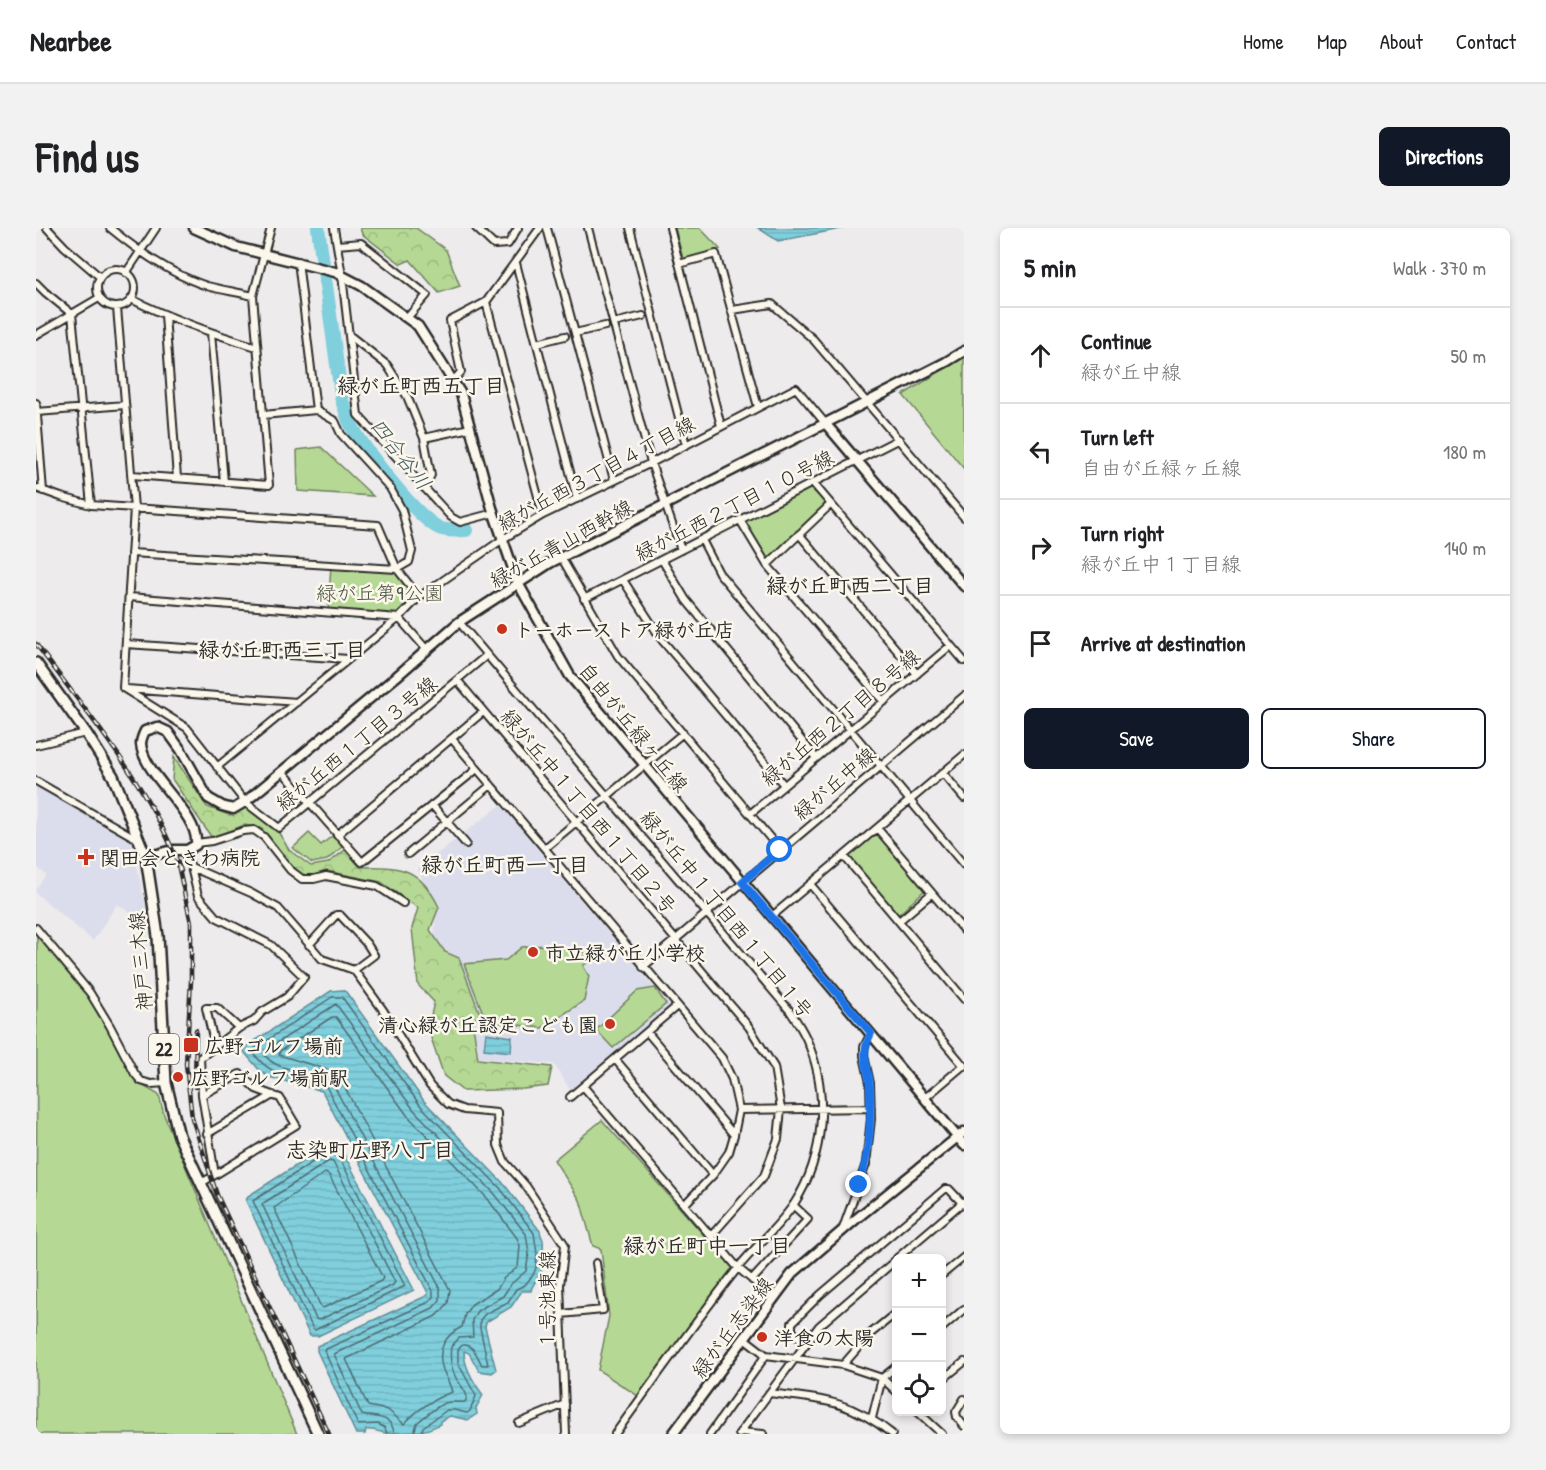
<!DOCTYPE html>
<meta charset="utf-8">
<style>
:root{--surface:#fff;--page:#f2f2f2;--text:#202124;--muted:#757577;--line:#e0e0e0;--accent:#111827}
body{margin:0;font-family:"Patrick Hand","Klee One",sans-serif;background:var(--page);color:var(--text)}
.controls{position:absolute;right:18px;bottom:18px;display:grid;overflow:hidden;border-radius:9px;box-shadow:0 3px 9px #0003}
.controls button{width:54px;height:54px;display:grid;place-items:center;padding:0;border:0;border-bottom:2px solid var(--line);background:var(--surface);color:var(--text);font:30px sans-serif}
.stop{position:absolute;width:18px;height:18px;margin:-14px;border:4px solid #1a73e8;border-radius:50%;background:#fff}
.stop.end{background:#1a73e8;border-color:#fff;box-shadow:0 2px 6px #0008}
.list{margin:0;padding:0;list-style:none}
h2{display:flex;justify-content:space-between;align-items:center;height:78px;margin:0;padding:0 24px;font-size:26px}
h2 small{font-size:20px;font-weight:400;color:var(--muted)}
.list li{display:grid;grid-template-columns:39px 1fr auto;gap:18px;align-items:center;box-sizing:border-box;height:96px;padding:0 24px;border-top:2px solid var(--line)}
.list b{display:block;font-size:22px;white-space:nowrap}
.list p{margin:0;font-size:20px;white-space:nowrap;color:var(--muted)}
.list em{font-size:20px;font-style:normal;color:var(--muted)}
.actions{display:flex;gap:12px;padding:18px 24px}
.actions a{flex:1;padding:14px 0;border:2px solid var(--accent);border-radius:9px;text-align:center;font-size:21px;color:var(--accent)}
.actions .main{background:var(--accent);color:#fff}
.icon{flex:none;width:33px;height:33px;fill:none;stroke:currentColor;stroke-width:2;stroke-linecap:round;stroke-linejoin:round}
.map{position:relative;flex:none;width:928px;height:1206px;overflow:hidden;border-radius:9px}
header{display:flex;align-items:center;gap:36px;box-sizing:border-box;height:84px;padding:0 30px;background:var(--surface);border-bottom:2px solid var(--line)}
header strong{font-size:28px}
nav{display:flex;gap:33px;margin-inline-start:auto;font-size:21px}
.intro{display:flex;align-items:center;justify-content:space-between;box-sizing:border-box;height:144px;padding:0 36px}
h1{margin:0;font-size:42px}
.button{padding:15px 27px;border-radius:9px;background:var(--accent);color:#fff;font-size:21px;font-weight:700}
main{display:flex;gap:36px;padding:0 36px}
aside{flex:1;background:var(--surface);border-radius:9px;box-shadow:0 3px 9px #0003}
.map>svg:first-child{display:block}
.built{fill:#dcddec}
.green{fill:#b5d994;stroke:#708260;stroke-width:1.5}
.forest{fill:url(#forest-crowns);stroke:#708260;stroke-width:1.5}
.water{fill:url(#water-rules);stroke:#5e8d96;stroke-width:1.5}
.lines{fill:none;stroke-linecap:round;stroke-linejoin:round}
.shore{stroke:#4d6d72;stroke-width:1.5}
.river{stroke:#80cfdd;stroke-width:14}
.street-casing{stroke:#2b2b2b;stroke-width:10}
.secondary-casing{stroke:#2b2b2b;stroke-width:13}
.primary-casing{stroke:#2b2b2b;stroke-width:14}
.street{stroke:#fbf7ec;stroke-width:6}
.secondary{stroke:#fbf7ec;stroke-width:8}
.primary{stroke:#fbf7ec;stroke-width:9}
.rail-casing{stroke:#2b2b2b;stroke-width:4.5}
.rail{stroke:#fbf7ec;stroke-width:2;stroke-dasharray:7;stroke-linecap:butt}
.route{stroke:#1a73e8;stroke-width:8}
.poi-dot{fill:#c8321e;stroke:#fbf7ec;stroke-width:2}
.labels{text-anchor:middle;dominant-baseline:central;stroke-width:5;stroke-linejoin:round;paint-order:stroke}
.shield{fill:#fbf7ec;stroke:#696865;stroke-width:1.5}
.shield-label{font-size:18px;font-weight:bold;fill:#2b2b2b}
.street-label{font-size:20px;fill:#2b2b2b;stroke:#fbf7ec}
.park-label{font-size:20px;fill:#4e5645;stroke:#fbf7ec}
.poi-label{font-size:20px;font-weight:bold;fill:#2b2b2b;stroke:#fbf7ec;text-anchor:start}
.neighbourhood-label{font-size:21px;font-weight:bold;fill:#2b2b2b;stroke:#fbf7ec}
.water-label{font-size:21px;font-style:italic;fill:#445c60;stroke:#fbf7ec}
</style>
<header>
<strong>Nearbee</strong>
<nav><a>Home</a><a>Map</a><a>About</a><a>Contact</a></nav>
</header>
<div class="intro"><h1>Find us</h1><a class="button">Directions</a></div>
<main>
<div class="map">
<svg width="928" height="1206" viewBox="0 0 928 1206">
<defs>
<pattern id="forest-crowns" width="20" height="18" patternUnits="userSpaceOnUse" patternTransform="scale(1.5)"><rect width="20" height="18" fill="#b5d994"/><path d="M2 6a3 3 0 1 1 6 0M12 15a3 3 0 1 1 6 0" fill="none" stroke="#9cba80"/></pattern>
<pattern id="water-rules" width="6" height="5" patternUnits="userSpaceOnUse" patternTransform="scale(1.5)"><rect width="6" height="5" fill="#80cfdd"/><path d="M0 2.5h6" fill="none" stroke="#6fb2be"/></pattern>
</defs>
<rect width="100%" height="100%" fill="#edebec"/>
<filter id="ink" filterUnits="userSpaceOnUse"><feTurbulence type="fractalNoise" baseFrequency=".0167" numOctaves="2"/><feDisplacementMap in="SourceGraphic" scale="12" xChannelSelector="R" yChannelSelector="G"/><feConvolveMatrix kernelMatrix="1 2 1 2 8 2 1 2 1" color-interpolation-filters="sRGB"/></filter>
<g filter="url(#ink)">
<path class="built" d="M0,556L95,611L113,693H108L81,676L57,713L0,665V661L10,647L0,638Z
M465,577L634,778L534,862L518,836L443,830L436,784L398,713L400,678L381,641Z"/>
<path class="green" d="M639,0H664L684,21L647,31Z
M928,128V241L867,167Z
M285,219L337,268L262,263L261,222Z
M774,260L791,275V278L735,331H731L709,296L710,293Z
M295,337L361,341L383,369L363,390L292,385Z
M841,600L891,660L860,689L808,628Z
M273,605L285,617L296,608L306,619L291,632L276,635L257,620Z
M1,704L54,768L102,855L123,867L128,887L261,1206H0Z
M509,717L554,725L557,730L547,738L553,748L548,773L506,800L450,793L428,736L470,732L486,719Z
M619,760L630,776L577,820L560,802L601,763Z
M566,892L697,1040L602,1168L562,1142L573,1088L565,1021L557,1018L544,972L518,932Z"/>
<path class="forest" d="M324,0H380L410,22L424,58L403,65L374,32L365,36L326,6Z
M138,529L171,579L193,587L209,579L243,605L253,622L275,638L292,635L309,622L324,639C366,638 384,640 403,679L394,702L409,724L423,730L444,786L435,795L438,803L442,831L516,839L512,858L487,861L427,863L408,848L392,801L398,774L382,757L376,700L382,680L345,654L291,643L275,648L266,646L253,635L225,600L208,597L176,610L136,551Z"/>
<path class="water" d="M722,0H810L742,13Z
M306,762L310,764L388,873L468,956L504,1003C504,1006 506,1009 507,1012C508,1017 506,1037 506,1041C504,1050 496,1055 495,1063H486L475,1079L450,1094L449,1099L460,1142L456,1145L443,1143L433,1125L428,1123C428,1139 438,1155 447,1167L440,1180L441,1186L432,1192L414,1188L404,1193V1196C391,1205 363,1206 348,1205C341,1203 337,1201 330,1202L329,1206H320L281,1123V1118L388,1069L392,1066L391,1063L286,863L233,849L225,844L208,824V820L295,763Z
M450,805L476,809L475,824L448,821Z
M297,914L306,922L378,1062L282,1108H274L210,973L212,968Z"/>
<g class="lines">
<path class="shore" d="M296,789H300L371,887L451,970L481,1010L484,1018L482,1039L468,1050L461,1061L436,1076L429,1086L426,1099C409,1107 400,1122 407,1142C410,1149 414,1156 416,1164C396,1171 382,1181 368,1196L352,1182L332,1178L310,1131L402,1087L412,1075L414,1062L304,850L293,842L243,827L244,823Z
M295,922H298L301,925L369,1058L279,1102L277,1101L217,973Z
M293,933L297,934L359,1054L357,1057L283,1092L280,1091L226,976Z
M289,945L293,947L347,1050L345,1053L287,1080L285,1079L238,980Z
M351,1206L349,1200L342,1196L322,1197L288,1122L391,1075L397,1069V1063L291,860C265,842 239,857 217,824L218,821L296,769H306L384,877L464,960L498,1005L501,1026L500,1040L497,1047L489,1057L480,1061L472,1074L449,1086L444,1092V1100L452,1137H446C441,1128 438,1116 426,1117L422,1122V1135L440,1168L434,1183L431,1185L418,1182H411L387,1199L385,1206
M358,1206C357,1187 340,1190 326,1187L298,1126L397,1080L404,1072V1060L297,856C278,838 243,848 228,826L229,823L300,776L378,882L458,965L490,1006L493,1025L490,1043L475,1056L467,1068L441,1083L436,1092L437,1109L423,1110L415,1119C413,1132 416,1146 424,1156C427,1161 430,1163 431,1169L429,1174C423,1175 416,1173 409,1175C401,1178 388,1189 381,1195L378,1206"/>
<path class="river" d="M282,0L306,173C309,180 311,188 314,195C327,220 379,288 403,300C411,304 421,302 430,302"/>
<defs>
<path id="street" d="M11,0L29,19L64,49
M74,0C102,23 136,47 171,58C186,62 201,64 217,68
M298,0L306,47L322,187L415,289L424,294L458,285
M440,0L458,17L472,16L482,0
M511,0L578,252
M552,0L615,235L645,322
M594,0L650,217
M634,0L685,198
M301,17L325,15L391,67L371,90
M480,35L541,271
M643,36L680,26L722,179
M61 60a19 19 0 1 1 38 0a19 19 0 1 1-38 0Z
M90,45L120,0
M0,55L9,64L36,86L55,277
M95,71C136,91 177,106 221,119
M450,74L507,287
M81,80L98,280L87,460L151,500L209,574L243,600L451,427
M696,82L736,76L777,111L928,289
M129,87L141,250
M578,95L607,88
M175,105L188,254
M539,105L569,98
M0,107L63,70
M313,107L351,137L371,168L388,210L395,247L388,260
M501,115L529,108
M417,153L425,144L414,93L450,74L504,0
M0,175L7,263
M1,184L89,177
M227,187L280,182
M388,210L434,200
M96,247L233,257L217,68L235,0
M777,255L928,433
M0,260L25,269L55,277L342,297L361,341L383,369
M704,292L731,337L848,474
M763,306L881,446
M666,312L683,345L928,637
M95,325L361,341L373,334L376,323L366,282L354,260L305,206L299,193L280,182L262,33
M525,329L582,428L744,622
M626,332L650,372L780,530
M731,337L795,276
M587,352L626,412L748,557
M93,369L363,390L391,422
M548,371L863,211
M423,394L754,783C760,792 766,801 770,810C794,863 789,928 758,976C742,1000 718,1019 701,1041C658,1095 619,1151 579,1206
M90,416L313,431
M422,453L713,799L738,839L745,881L742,911L728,948L675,1008
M91,461L261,474
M416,511L686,830L696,851L703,882L698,907L693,924L677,947L648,977
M0,517L50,505
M181,539L363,390L383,369L467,311L507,287L615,235L760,160L789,195
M246,543L326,634L441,541
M907,545L928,570
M0,553L103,612
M396,577L430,616
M714,586L914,418
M841,600L928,703
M301,607L447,484
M160,615L176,613L207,603L218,602L228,609L254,642L266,651H278L290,648L341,658L367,675
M509,620L647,505
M147,622L155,639L215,665L242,680L286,731L318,742L347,782L394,858L412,876L428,882L461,885L462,917L469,934L490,958L529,1017L524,1057L530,1206
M372,626L455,557
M808,628L928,771
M155,639L162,668L180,689L235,717L268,749L251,769L226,784L218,793L203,800L164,830L166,867L179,947L165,955
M774,656L928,838
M735,689L928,527
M863,693L896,665
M0,700L54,765L74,798L99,846L105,853L115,856L130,855
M273,717L300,687H304L331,716L338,727L318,742
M607,739L928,468
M641,778L547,858L702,1040L738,1070
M611,804L698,907
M179,818L170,780H181L203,800
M579,831L677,947
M166,867L204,846L220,861L244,870L260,897L179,947
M534,869L547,858
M889,870L928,837
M703,882L835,880
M171,906L237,867
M806,1003L830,936L835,891L834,855L828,828V819L835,805
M861,1030L927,974
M906,1047L928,1029
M716,1052L772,991L757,977
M525,1086L567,1082L560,1035
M906,1100L928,1081
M708,1110L730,1127L807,1137L846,1150L861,1164
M770,1116L756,1103V1095L784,1067L909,961H913L928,977
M807,1137L834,1106L861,1084
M906,1152L928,1134
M733,1165C785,1171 814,1172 856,1206
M928,1171L920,1184L921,1189L928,1198
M882,1184L906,1206
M836,1190L846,1150L861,1138
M483,1195L529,1176
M704,1204L727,1206
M674,1206L730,1127
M703,1206L783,1098L861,1031"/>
<path id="secondary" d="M158,0L200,19L299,44L326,58L382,98L425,166L456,280L482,355L534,448L928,917
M789,195L928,358
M110,629L137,622H151L160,617C164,586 107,547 105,516C105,512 107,507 109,503L121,499L132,504L145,522L172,570L186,578L197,581L209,574L361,448L423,394L514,335L910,134L928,123
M637,1206L756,1046L820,991L928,904"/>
<path id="primary" d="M0,435L50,505L77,548L110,629L122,708L130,855L143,908L282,1206"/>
</defs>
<use href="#street" class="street-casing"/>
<use href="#secondary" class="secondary-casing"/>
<use href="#primary" class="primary-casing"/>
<use href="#street" class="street"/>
<use href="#secondary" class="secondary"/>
<use href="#primary" class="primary"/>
<defs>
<path id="rail" d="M0,416C53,488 115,559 145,643
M142,637L155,695V753L150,836L156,890L181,967L293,1206
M159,859L160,802"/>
</defs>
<use href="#rail" class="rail-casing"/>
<use href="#rail" class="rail"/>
</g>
</g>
<g class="lines" filter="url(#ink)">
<path class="route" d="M744,622L706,654L835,805C823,830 833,836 834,860C835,893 834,925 823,957"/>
</g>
<g class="poi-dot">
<circle cx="466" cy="401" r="6"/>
<path d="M47 620h6v6h6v6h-6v6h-6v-6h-6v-6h6z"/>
<circle cx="497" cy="724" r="6"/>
<circle cx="574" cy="796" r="6"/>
<rect x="147" y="809" width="16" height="16" rx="3"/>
<circle cx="142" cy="849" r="6"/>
<circle cx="726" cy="1109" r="6"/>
</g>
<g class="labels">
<rect class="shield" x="113" y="806" width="30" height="30" rx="4.5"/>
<g class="shield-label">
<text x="128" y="821">22</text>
</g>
<g class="street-label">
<text transform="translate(560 245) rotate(-28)">緑が丘西３丁目４丁目線</text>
<text transform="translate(698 277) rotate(-27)">緑が丘西２丁目１０号線</text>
<text transform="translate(525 315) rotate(-29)">緑が丘青山西幹線</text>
<text transform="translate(804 489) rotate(-40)">緑が丘西２丁目８号線</text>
<text transform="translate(598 499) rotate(51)">自由が丘緑ヶ丘線</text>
<text transform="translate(320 515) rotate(-39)">緑が丘西１丁目３号線</text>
<text transform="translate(798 555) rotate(-40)">緑が丘中線</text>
<text transform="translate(553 583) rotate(50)">緑が丘中１丁目西１丁目２号</text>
<text transform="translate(691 686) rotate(51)">緑が丘中１丁目西１丁目１号</text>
<text transform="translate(104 733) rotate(-95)">神戸三木線</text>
<text transform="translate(510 1072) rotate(-90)">１号池東線</text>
<text transform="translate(696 1099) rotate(-53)">緑が丘志染線</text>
</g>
<g class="park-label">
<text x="344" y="364">緑が丘第9公園</text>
</g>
<g class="poi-label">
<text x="478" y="401">トーホーストア緑が丘店</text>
<text x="64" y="629">関田会ときわ病院</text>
<text x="509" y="724">市立緑が丘小学校</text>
<text x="562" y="796" text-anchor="end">清心緑が丘認定こども園</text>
<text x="168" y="817">広野ゴルフ場前</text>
<text x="154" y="849">広野ゴルフ場前駅</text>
<text x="738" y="1109">洋食の太陽</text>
</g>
<g class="neighbourhood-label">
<text x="385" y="157">緑が丘町西五丁目</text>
<text x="814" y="357">緑が丘町西二丁目</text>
<text x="246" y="421">緑が丘町西三丁目</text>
<text x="469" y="636">緑が丘町西一丁目</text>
<text x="334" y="921">志染町広野八丁目</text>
<text x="671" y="1017">緑が丘町中一丁目</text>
</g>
<g class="water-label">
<text transform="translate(365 226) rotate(52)">四合谷川</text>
</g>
</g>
</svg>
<div class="controls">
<button>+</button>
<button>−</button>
<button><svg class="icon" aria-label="locate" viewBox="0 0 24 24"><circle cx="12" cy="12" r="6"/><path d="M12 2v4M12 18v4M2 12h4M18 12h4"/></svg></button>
</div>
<div class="stop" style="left:744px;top:622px"></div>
<div class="stop end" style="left:823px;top:957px"></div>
</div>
<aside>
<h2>5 min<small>Walk · 370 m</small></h2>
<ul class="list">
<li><svg class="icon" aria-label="ahead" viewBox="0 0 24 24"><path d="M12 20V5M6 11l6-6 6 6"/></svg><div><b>Continue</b><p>緑が丘中線</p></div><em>50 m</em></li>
<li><svg class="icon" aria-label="left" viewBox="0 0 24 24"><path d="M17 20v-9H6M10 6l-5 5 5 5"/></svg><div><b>Turn left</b><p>自由が丘緑ヶ丘線</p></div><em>180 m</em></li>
<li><svg class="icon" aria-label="right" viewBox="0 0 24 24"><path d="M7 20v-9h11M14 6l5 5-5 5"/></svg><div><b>Turn right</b><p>緑が丘中１丁目線</p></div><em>140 m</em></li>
<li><svg class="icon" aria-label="arrive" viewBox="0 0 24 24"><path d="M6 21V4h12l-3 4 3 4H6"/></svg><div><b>Arrive at destination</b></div></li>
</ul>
<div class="actions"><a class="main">Save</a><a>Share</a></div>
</aside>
</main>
